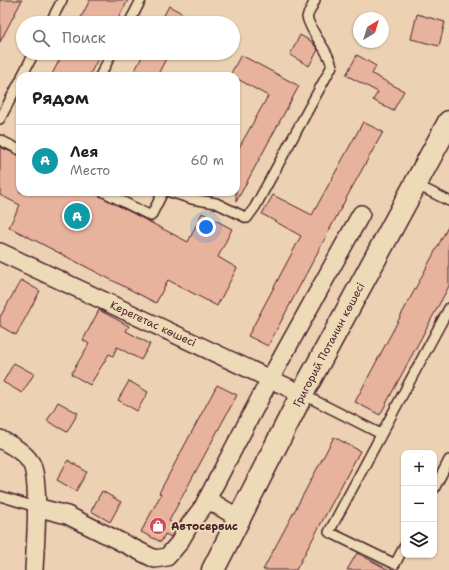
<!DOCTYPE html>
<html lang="ru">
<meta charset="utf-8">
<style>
:root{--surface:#fff;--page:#f6f6f6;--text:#202124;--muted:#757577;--line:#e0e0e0;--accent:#d1495b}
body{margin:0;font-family:"Shantell Sans",sans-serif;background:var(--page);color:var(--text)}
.controls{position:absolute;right:12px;bottom:12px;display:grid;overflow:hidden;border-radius:8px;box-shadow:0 1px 3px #0004}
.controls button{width:36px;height:36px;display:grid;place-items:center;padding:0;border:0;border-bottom:1px solid var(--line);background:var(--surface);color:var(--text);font:20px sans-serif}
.compass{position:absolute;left:353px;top:12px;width:36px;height:36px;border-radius:50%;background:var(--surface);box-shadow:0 1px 3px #0004;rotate:38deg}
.you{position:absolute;left:206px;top:227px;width:14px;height:14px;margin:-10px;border:3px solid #fff;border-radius:50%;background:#1a73e8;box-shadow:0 0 0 6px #1a73e833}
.badge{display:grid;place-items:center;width:26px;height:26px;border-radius:50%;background:var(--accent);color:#fff;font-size:13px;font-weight:700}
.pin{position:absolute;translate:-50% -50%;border:2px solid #fff;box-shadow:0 1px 4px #0006}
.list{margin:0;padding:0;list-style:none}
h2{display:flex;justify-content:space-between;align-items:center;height:52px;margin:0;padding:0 16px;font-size:17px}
h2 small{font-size:13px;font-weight:400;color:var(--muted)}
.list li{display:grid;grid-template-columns:26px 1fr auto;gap:12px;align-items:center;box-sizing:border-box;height:72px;padding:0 16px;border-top:1px solid var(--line)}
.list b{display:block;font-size:15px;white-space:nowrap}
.list p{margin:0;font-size:13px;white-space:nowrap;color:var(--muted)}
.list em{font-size:13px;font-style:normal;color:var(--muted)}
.icon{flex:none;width:22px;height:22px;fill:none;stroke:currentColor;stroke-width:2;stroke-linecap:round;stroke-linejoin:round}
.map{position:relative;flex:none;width:449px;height:570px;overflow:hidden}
.search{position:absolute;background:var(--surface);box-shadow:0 1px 3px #0004;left:16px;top:16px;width:224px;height:44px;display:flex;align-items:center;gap:10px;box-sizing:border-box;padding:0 14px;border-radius:22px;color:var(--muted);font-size:15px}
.panel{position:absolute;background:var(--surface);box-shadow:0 1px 3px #0004;left:16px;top:72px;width:224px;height:124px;border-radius:12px}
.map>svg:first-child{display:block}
.building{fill:#e8b39d;stroke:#4a1f2b}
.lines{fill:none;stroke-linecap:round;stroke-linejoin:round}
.lane-casing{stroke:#4a1f2b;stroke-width:12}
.street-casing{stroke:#4a1f2b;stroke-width:20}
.secondary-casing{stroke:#4a1f2b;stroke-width:25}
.lane{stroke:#eddab7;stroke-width:9}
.street{stroke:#eddab7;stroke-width:17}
.secondary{stroke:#eddab7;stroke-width:22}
.labels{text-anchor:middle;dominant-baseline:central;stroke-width:4;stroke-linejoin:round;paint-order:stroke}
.street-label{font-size:11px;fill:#4a1f2b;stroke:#eddab7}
.poi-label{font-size:11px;font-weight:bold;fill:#4a1f2b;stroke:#eddab7;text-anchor:start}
</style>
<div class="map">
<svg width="449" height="570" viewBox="0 0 449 570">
<rect width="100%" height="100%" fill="#ecd2b2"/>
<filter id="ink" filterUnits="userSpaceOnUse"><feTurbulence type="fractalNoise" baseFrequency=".025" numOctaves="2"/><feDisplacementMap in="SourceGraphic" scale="8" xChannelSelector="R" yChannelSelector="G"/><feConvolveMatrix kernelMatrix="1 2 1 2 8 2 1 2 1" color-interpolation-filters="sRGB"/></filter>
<g filter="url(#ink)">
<path class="building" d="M0,0H22L0,42Z
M90,0H128L116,23H78Z
M169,6L200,23H160Z
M417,14L445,22L439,46L411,39Z
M300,35L312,42L318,50L309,66L290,55Z
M63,53H101L89,76H51Z
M144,53H169L157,76H132Z
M241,55L299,86L236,202V153L268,96L236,78V76L230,75Z
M357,55L376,66L372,74L404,91L393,111L373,100L378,92L346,75Z
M363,122L383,132L349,193L268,346L248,336L301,236L262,214L273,195L312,215Z
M0,147L20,156V192H92L188,242L202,213L232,229L218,257L237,268L217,306L168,280L156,303L9,227L20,205L0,195Z
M449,225V286L380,415L355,402Z
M21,280L40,291L16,335L0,326V317Z
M99,310L129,326L126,331L150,344L141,360L117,347L113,356L109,354L90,385L71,374L89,344L83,340Z
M14,363L34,374L22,393L3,382Z
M129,381L148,392L137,411L118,400Z
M217,385L237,395L169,521L177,527L171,537L165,534L161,542L141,532L161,494L159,493Z
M58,402L78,413L67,432L47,421Z
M334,437L360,451L296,570H263Z
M68,460L87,472L76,491L57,480Z
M102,491L121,502L110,522L91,511Z
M357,553L389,570H347Z"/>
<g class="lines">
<defs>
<path id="lane" d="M50,23L62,0
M129,23L141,0
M22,76L34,53
M100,76L112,53
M0,119L20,81
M0,140L20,150
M415,184L449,201
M104,192L151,216L163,192
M170,192L192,199L216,203L247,218L255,207L332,66C327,47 312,36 307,17L315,0
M302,394L381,434
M434,489L449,460
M0,496L36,507
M404,547L395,564L329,532L449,308"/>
<path id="street" d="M0,252L302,394
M0,439C11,445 24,452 31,463C41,481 35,548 34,570
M207,499L240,519
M36,507L67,515L155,559L167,557L179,543L190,524L203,507L270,379L361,214"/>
<path id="secondary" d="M213,570L302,394L449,122"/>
</defs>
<use href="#lane" class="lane-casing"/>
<use href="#street" class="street-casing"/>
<use href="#secondary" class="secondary-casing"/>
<use href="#lane" class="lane"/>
<use href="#street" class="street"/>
<use href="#secondary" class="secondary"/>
</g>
</g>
<defs>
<symbol id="shop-disc" viewBox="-11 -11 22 22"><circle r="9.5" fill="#d1495b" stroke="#eddab7"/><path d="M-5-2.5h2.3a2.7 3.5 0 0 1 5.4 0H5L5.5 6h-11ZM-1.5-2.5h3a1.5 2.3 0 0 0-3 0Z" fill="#fff"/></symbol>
</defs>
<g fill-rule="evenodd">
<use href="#shop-disc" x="148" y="516" width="20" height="20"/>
</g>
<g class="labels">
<g class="street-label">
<text transform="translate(153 324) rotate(25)">Керегетас көшесі</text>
<text transform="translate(329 345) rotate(-62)">Григорий Потанин көшесі</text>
</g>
<g class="poi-label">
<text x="171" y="526">Автосервис</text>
</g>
</g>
</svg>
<div class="controls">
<button>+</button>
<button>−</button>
<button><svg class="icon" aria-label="layers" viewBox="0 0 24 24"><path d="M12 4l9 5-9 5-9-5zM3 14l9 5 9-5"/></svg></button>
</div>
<svg class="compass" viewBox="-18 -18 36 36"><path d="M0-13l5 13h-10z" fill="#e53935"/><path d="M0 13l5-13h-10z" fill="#757577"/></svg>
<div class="you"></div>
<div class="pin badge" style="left:77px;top:216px;background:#0f9aa8">A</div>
<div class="search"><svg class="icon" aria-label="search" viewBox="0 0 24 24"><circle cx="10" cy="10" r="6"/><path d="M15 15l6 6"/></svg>Поиск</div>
<section class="panel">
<h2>Рядом<small></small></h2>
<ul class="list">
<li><span class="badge" style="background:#0f9aa8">A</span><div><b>Лея</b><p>Место</p></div><em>60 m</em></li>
</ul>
</section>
</div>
